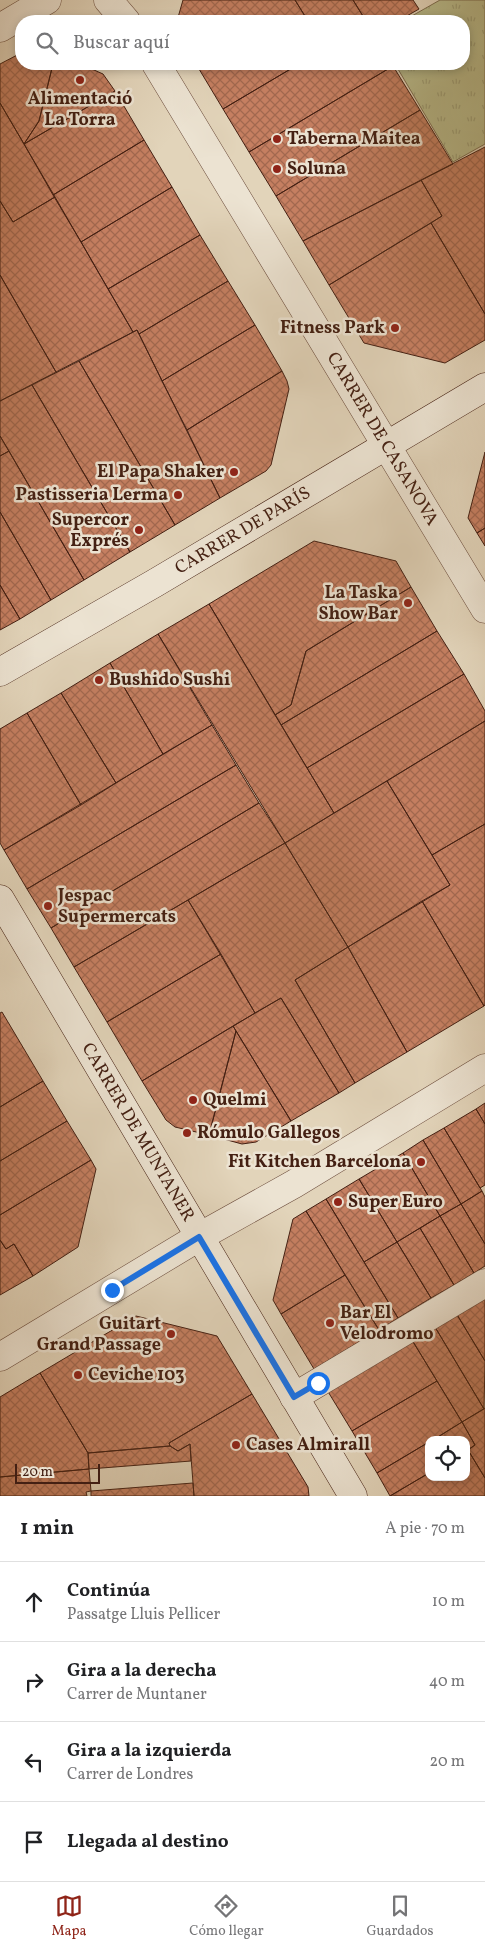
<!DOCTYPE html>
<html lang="es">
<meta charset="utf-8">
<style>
:root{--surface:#fff;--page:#f2f2f2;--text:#202124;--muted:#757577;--line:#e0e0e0;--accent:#8f2418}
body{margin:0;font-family:Vollkorn,serif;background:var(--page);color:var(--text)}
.controls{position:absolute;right:15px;bottom:15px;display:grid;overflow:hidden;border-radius:10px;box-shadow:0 2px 8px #0003}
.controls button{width:45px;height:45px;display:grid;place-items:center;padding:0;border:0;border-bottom:1px solid var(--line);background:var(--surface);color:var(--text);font:25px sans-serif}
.scale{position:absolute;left:15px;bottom:12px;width:85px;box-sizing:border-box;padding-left:5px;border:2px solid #442013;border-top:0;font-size:14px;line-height:18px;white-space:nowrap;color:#442013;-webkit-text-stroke:4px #ece3d2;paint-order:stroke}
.stop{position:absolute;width:15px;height:15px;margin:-11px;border:4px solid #1a73e8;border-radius:50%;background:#fff}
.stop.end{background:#1a73e8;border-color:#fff;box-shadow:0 1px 5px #0008}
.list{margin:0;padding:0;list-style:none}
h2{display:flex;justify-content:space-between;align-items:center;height:65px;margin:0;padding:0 20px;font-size:21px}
h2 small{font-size:16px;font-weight:400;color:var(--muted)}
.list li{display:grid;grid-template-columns:32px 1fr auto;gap:15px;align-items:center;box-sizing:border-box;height:80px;padding:0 20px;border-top:1px solid var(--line)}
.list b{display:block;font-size:19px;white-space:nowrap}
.list p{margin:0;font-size:16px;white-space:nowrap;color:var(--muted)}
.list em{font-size:16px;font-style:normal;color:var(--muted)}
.icon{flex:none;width:28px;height:28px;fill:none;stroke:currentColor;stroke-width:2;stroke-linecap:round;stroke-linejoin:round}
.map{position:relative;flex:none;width:485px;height:1496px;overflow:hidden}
.search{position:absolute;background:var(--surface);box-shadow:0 2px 8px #0003;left:15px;right:15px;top:15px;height:55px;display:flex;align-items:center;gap:12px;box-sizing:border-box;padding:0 18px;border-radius:20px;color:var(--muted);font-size:19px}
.sheet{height:385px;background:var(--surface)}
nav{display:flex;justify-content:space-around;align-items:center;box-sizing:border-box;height:70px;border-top:1px solid var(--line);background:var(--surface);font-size:14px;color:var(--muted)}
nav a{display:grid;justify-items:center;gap:2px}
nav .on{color:var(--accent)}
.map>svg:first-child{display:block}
.grass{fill:url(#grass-tufts);stroke:#7e6e50}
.building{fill:url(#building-cross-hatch);stroke:#442013}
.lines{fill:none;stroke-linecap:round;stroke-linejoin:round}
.minor-casing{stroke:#6c4d3d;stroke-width:29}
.tertiary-casing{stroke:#6c4d3d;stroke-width:29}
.secondary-casing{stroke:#442013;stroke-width:29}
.minor{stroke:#ece3d2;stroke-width:28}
.tertiary{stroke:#ece3d2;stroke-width:28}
.secondary{stroke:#ece3d2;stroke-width:28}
.route{stroke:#1a73e8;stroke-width:6}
.poi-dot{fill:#8f2418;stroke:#ece3d2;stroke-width:2}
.labels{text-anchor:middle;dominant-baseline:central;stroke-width:5;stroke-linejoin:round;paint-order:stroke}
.poi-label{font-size:18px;font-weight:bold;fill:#442013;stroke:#ece3d2;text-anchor:start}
.street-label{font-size:18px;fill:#442013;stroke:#ece3d2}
</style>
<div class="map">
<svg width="485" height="1496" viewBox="0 0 485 1496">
<defs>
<pattern id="grass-tufts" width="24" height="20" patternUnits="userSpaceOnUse" patternTransform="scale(1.25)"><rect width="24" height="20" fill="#b8bb8c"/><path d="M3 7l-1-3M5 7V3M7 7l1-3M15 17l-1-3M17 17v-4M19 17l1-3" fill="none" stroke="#9fa078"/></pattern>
<pattern id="building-cross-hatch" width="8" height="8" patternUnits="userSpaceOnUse" patternTransform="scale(1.25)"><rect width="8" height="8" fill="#c57f61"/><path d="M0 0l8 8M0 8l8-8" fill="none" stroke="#a2684f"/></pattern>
</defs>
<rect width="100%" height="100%" fill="#e2d4ba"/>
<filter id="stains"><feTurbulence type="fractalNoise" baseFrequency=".004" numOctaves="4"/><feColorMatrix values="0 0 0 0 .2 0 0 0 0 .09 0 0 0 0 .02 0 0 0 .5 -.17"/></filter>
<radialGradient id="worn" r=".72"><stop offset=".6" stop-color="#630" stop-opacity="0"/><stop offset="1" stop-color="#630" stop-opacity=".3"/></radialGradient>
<path class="grass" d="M440,0H485V144L453,162L395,64H464V21H403Z"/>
<path class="building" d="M183,0H295L308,21H177Z
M295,0H353L366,21H308Z
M353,0H413L419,9L398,21H366Z
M21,53V64H53L39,121L24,144L0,103V64Z
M53,64H69L94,70L103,74L115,91L24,144L39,121Z
M196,64H299L223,109Z
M299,64H392L393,66L249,152L223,109Z
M393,66L420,110L276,196L249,152Z
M115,91L144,140L53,195L24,144Z
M0,103L55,197L13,222L0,201Z
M420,110L453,164L303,241L276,196Z
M144,140L172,187L81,242L53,195Z
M485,147V314L431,223L442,216L421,180Z
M421,180L442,216L329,285L303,241Z
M172,187L200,235L108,289L81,242Z
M55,197L133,332L56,372L0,275V201L13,222Z
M431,223L485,314V340L445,363L364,343L329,285Z
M200,235L228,281L139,334L137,330L133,332L108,289Z
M0,275L56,372L0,401Z
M228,281L255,325L162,381L139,334Z
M255,325L282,371L187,430L162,381Z
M137,330L220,498L175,525L79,361Z
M79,361L175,525L130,552L32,385Z
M282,371L287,381L289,389L271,465L266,471L220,498L187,430Z
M32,385L130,552L84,580L0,436V401Z
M0,436L9,451L0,456Z
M9,451L84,580L51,600L0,512V456Z
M485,452V528L477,533L468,518Z
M0,512L51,600L20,619L0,585Z
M485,528V546L477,533Z
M314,541L396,561L411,587L306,651L291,705L275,715L209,604Z
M0,585L20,619L0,630Z
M411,587L437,631L281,725L275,715L291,705L306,651Z
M209,604L334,813L285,843L158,634Z
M437,631L464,674L307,768L281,725Z
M158,634L212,725L163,754L110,663Z
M110,663L163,754L116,783L61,693Z
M464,674L485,711V721L334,813L307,768Z
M61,693L116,783L81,805L27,713Z
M27,713L81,805L4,850L0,843V729Z
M485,721V824L432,855L387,781Z
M212,725L236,765L27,889L4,850Z
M236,765L259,803L51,928L27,889Z
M387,781L450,885L348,947L285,843Z
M259,803L285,843L74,967L51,928Z
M485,824V1005L484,1006L422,901L450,885L432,855Z
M285,843L348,947L295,980L355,1083L339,1093L281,998L255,1013L188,900Z
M188,900L221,954L107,1022L74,967Z
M422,901L484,1006L407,1052L348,947Z
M348,947L407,1052L355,1083L295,980Z
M221,954L255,1013L142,1081L107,1022Z
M281,998L339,1093L291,1121L233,1026Z
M2,1012L43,1081L0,1107V1013Z
M233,1026L236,1031L209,1135L175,1127L166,1120L142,1081Z
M236,1031L291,1121L256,1142L242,1144L209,1135Z
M43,1081L67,1121L0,1161V1107Z
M485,1103V1124L476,1109Z
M476,1109L485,1124V1185L480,1188L444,1128Z
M67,1121L91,1160L0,1215V1161Z
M444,1128L482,1191L461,1204L423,1140Z
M423,1140L461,1204L440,1216L403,1153Z
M403,1153L440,1216L397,1242L359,1179Z
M91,1160L96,1169L78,1247L33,1276L14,1244L6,1249L0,1240V1215Z
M359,1179L397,1242L364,1262L326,1199Z
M482,1191L485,1197V1244L461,1204Z
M326,1199L398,1318L379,1330L306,1211Z
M461,1204L485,1244V1266L474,1273L440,1216Z
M306,1211L345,1275L281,1314L273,1300L293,1219Z
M440,1216L474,1273L454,1285L420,1228Z
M420,1228L454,1285L431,1298L397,1242Z
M0,1240L6,1249L14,1244L33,1276L0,1295Z
M397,1242L431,1298L398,1318L364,1262Z
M345,1275L379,1330L314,1369L281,1314Z
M485,1296V1361L456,1313Z
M456,1313L485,1361L484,1409L435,1327Z
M136,1316L217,1336L252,1394L169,1443L170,1446L88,1453L40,1373Z
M435,1327L484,1409L462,1422L412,1340Z
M412,1340L437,1381L352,1431L327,1390Z
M40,1373L88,1453L89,1469L0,1477V1397Z
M437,1381L462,1422L433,1440H429V1442L377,1473L352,1431Z
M252,1394L308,1487L309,1496H194L190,1444L178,1451L170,1446L169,1443Z
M485,1408V1478L468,1450L475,1445L462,1422Z
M462,1422L475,1445L466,1451V1440H433Z
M429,1442V1473L390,1496L377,1473Z
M190,1444L191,1461L89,1469L88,1453L170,1446L178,1451Z
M468,1450L485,1478V1496H390L429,1473V1477H466V1451Z
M89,1469L91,1491L86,1492L87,1496H0V1477Z
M193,1483L194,1496H91V1491Z"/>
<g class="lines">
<defs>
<path id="minor" d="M0,28L47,0
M0,1357L199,1237L294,1184L485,1068
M294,1397L485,1283"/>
<g id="tertiary">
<path d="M108,0L126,21"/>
<path id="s1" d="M156,64L485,609"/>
</g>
<g id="secondary">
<path id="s2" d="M0,672L155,583L485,387"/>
<path id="s3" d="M0,899L353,1496"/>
</g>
</defs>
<use href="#minor" class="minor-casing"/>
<use href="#tertiary" class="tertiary-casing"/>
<use href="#secondary" class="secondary-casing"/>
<use href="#minor" class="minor"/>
<use href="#tertiary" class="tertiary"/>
<use href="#secondary" class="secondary"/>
</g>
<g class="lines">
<path class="route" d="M112,1290L199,1237L294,1397L318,1383"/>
</g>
<g class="poi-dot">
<circle cx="80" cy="80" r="5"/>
<circle cx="277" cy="139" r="5"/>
<circle cx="277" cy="169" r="5"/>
<circle cx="395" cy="328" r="5"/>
<circle cx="234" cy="472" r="5"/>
<circle cx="178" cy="495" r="5"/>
<circle cx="139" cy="530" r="5"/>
<circle cx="408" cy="603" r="5"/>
<circle cx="99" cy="680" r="5"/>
<circle cx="48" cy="906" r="5"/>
<circle cx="193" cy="1100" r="5"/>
<circle cx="187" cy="1133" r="5"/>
<circle cx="421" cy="1162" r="5"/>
<circle cx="338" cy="1202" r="5"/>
<circle cx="330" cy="1323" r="5"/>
<circle cx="171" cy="1334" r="5"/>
<circle cx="78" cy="1375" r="5"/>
<circle cx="236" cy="1445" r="5"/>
</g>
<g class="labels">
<g class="poi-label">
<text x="80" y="99" text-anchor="middle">Alimentació<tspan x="80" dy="21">La Torra</tspan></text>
<text x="287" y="139">Taberna Maitea</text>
<text x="287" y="169">Soluna</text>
<text x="385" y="328" text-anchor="end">Fitness Park</text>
<text x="224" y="472" text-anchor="end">El Papa Shaker</text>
<text x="168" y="495" text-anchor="end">Pastisseria Lerma</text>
<text x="129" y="520" text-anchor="end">Supercor<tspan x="129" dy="21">Exprés</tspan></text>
<text x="398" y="593" text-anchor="end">La Taska<tspan x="398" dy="21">Show Bar</tspan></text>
<text x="109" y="680">Bushido Sushi</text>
<text x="58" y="896">Jespac<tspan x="58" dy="21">Supermercats</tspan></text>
<text x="203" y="1100">Quelmi</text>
<text x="197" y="1133">Rómulo Gallegos</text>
<text x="411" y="1162" text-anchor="end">Fit Kitchen Barcelona</text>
<text x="348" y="1202">Super Euro</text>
<text x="340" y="1313">Bar El<tspan x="340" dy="21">Velodromo</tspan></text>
<text x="161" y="1324" text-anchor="end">Guitart<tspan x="161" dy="21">Grand Passage</tspan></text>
<text x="88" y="1375">Ceviche 103</text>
<text x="246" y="1445">Cases Almirall</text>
</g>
<g class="street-label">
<text stroke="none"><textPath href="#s1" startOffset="438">CARRER DE CASANOVA</textPath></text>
<text stroke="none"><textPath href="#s2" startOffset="281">CARRER DE PARÍS</textPath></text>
<text stroke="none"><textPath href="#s3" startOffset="271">CARRER DE MUNTANER</textPath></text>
</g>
</g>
<rect width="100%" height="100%" filter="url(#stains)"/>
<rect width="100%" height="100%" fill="url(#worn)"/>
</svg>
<div class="controls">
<button><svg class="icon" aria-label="locate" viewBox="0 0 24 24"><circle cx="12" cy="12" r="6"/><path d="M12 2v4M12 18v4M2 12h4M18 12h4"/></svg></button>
</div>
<div class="scale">20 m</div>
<div class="stop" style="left:318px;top:1383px"></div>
<div class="stop end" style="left:112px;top:1290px"></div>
<div class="search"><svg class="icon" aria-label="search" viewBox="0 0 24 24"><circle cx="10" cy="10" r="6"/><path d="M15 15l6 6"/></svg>Buscar aquí</div>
</div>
<section class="sheet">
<h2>1 min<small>A pie · 70 m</small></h2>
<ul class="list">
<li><svg class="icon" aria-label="ahead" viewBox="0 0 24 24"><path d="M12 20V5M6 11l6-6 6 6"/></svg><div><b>Continúa</b><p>Passatge Lluis Pellicer</p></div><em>10 m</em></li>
<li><svg class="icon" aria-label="right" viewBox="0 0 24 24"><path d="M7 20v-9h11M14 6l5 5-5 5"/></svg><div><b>Gira a la derecha</b><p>Carrer de Muntaner</p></div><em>40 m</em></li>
<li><svg class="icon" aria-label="left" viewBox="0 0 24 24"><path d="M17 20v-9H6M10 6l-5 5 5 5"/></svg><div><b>Gira a la izquierda</b><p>Carrer de Londres</p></div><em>20 m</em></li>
<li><svg class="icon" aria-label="arrive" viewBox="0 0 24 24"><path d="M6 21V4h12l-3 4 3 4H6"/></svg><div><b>Llegada al destino</b></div></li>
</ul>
</section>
<nav>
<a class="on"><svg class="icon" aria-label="map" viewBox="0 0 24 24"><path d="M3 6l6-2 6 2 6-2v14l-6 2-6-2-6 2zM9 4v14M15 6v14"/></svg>Mapa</a>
<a><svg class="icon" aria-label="directions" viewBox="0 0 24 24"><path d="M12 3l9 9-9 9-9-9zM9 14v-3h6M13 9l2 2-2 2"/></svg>Cómo llegar</a>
<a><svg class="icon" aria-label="saved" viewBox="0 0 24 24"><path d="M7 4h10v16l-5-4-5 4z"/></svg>Guardados</a>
</nav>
